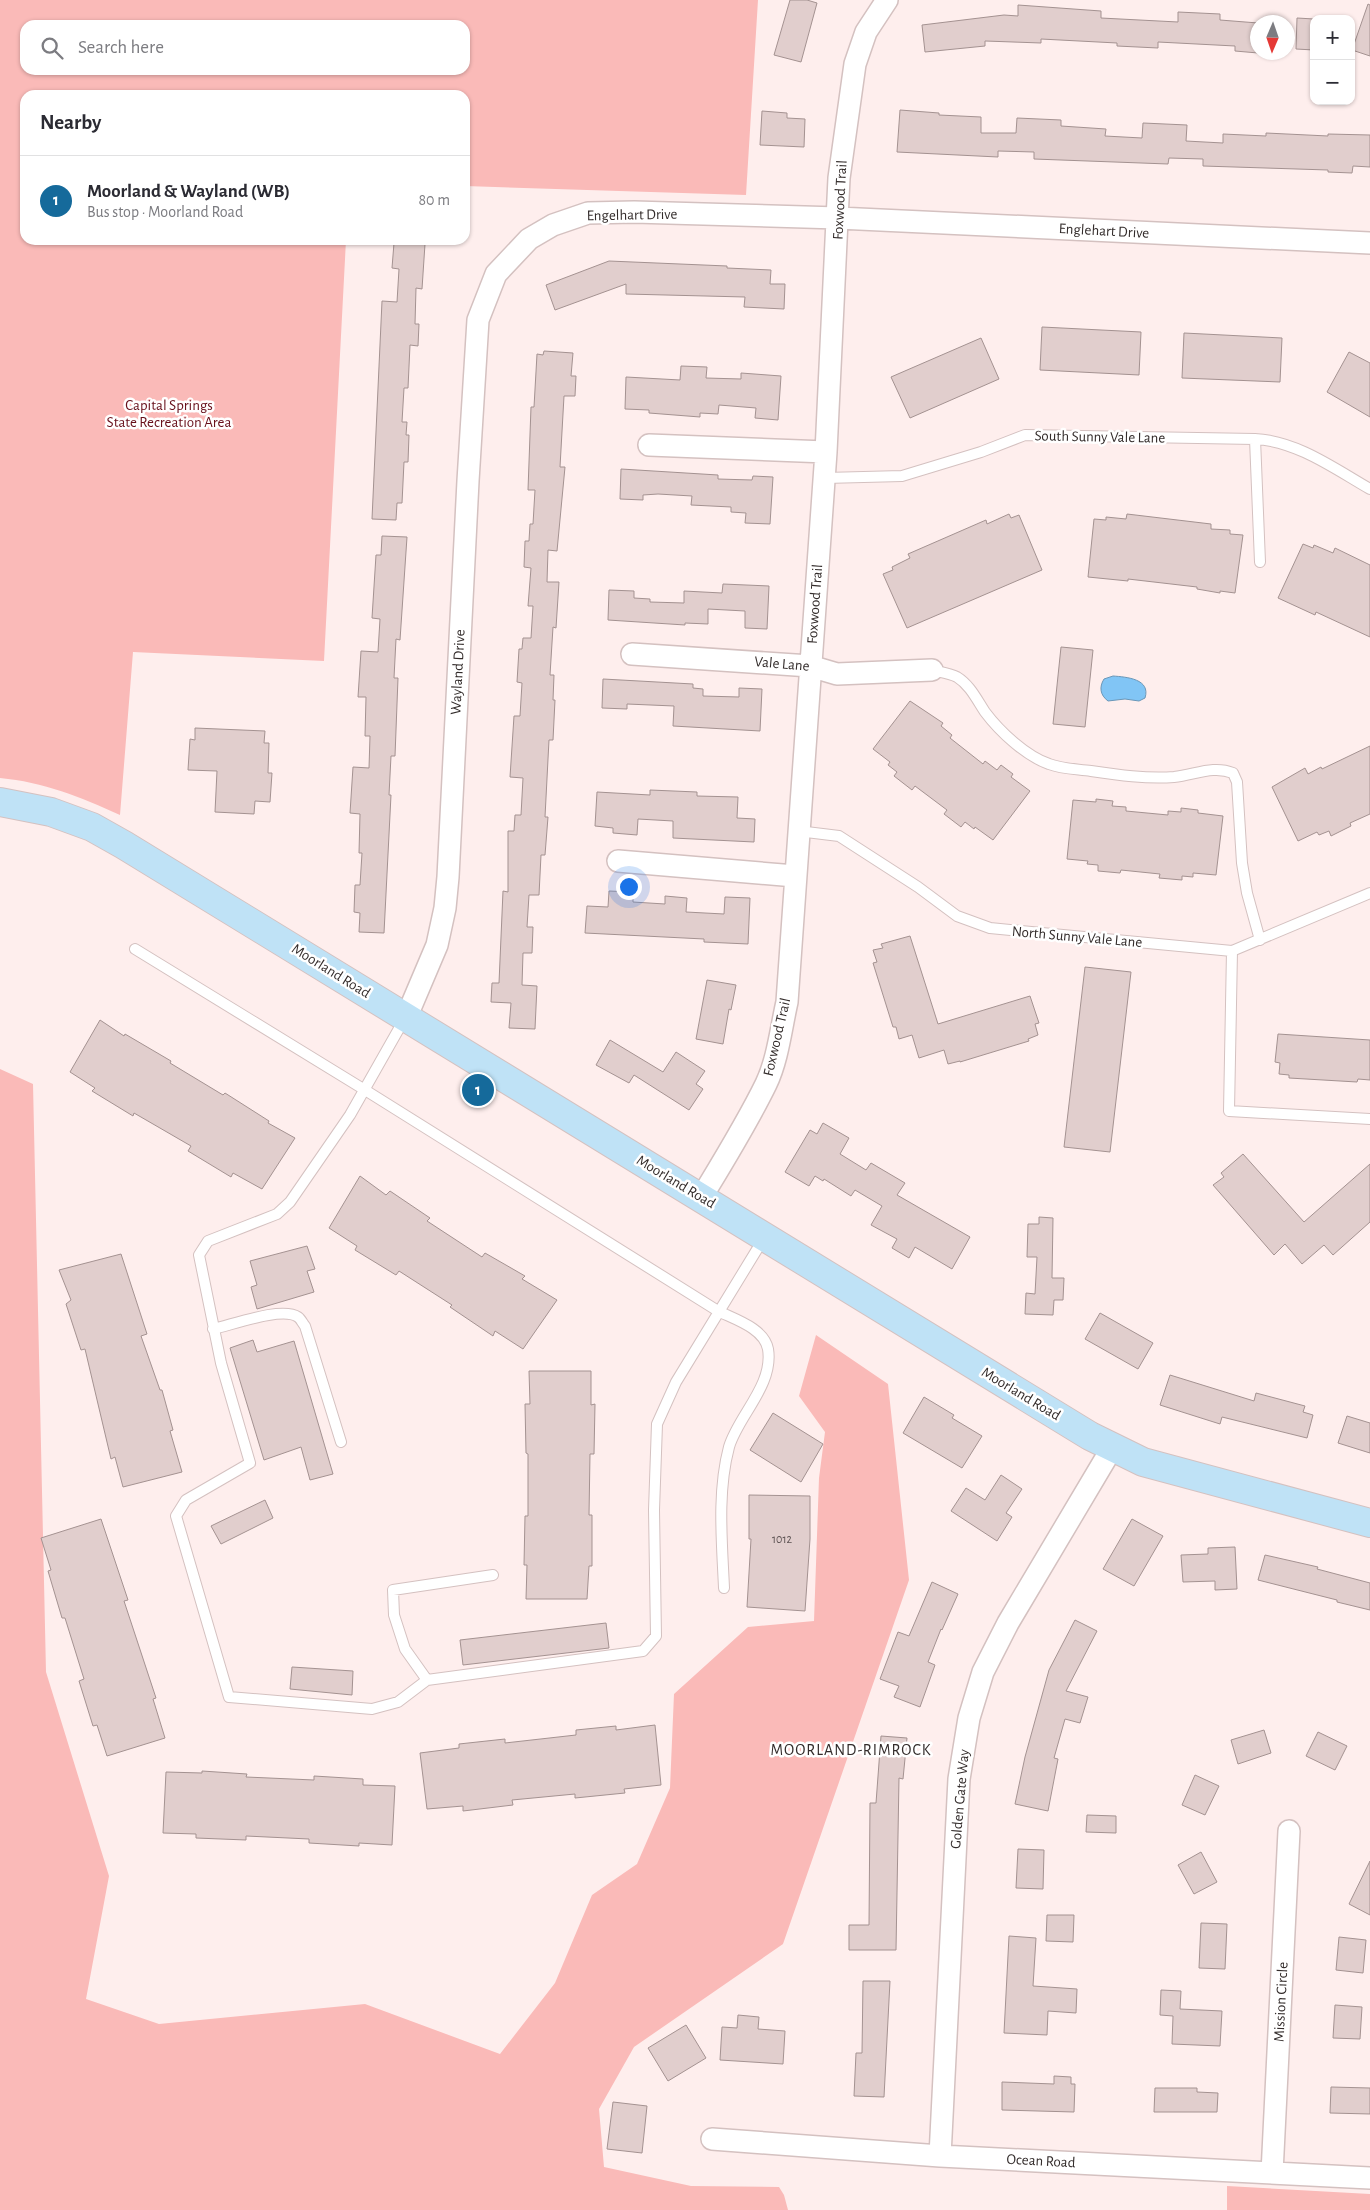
<!DOCTYPE html>
<meta charset="utf-8">
<style>
:root{--surface:#fff;--page:#f2f2f3;--text:#2b2b33;--muted:#7c7c81;--line:#e1e1e2;--accent:#156a9b}
body{margin:0;font-family:"Alegreya Sans",sans-serif;background:var(--page);color:var(--text)}
.controls{position:absolute;right:15px;top:15px;display:grid;overflow:hidden;border-radius:10px;box-shadow:0 1px 4px #0004}
.controls button{width:45px;height:45px;display:grid;place-items:center;padding:0;border:0;border-bottom:1px solid var(--line);background:var(--surface);color:var(--text);font:25px sans-serif}
.compass{position:absolute;left:1250px;top:15px;width:45px;height:45px;border-radius:50%;background:var(--surface);box-shadow:0 1px 4px #0004;rotate:182deg}
.you{position:absolute;left:628px;top:886px;width:18px;height:18px;margin:-12px;border:4px solid #fff;border-radius:50%;background:#1a73e8;box-shadow:0 0 0 8px #1a73e833}
.badge{display:grid;place-items:center;width:32px;height:32px;border-radius:50%;background:var(--accent);color:#fff;font-size:16px;font-weight:700}
.pin{position:absolute;translate:-50% -50%;border:2px solid #fff;box-shadow:0 1px 5px #0006}
.list{margin:0;padding:0;list-style:none}
h2{display:flex;justify-content:space-between;align-items:center;height:65px;margin:0;padding:0 20px;font-size:21px}
h2 small{font-size:16px;font-weight:400;color:var(--muted)}
.list li{display:grid;grid-template-columns:32px 1fr auto;gap:15px;align-items:center;box-sizing:border-box;height:90px;padding:0 20px;border-top:1px solid var(--line)}
.list b{display:block;font-size:19px;white-space:nowrap}
.list p{margin:0;font-size:16px;white-space:nowrap;color:var(--muted)}
.list em{font-size:16px;font-style:normal;color:var(--muted)}
.icon{flex:none;width:28px;height:28px;fill:none;stroke:currentColor;stroke-width:2;stroke-linecap:round;stroke-linejoin:round}
.map{position:relative;flex:none;width:1370px;height:2210px;overflow:hidden}
.search{position:absolute;background:var(--surface);box-shadow:0 1px 4px #0004;left:20px;top:20px;width:450px;height:55px;display:flex;align-items:center;gap:12px;box-sizing:border-box;padding:0 18px;border-radius:15px;color:var(--muted);font-size:19px}
.panel{position:absolute;background:var(--surface);box-shadow:0 1px 4px #0004;left:20px;top:90px;width:450px;height:155px;border-radius:15px}
.map>svg:first-child{display:block}
.green{fill:#fabab8;fill-rule:evenodd}
.water{fill:#81c5f5;stroke:#6a97b8}
.building{fill:#e1cecd;stroke:#a49291}
.lines{fill:none;stroke-linecap:round;stroke-linejoin:round}
.lane-casing{stroke:#d4c1c0;stroke-width:12}
.street-casing{stroke:#d4c1c0;stroke-width:24}
.secondary-casing{stroke:#d4c1c0;stroke-width:30}
.lane{stroke:#fff;stroke-width:10}
.street{stroke:#fff;stroke-width:21}
.secondary{stroke:#bfe2f6;stroke-width:28}
.labels{text-anchor:middle;dominant-baseline:central;stroke-width:5;stroke-linejoin:round;paint-order:stroke}
.number-label{font-size:12px;fill:#5e5454}
.street-label{font-size:15px;fill:#332c2b;stroke:#fff}
.park-label{font-size:15px;fill:#670f1a;stroke:#fff}
.neighbourhood-label{font-size:16px;letter-spacing:1px;fill:#332c2b;stroke:#fff}
</style>
<div class="map">
<svg width="1370" height="2210" viewBox="0 0 1370 2210">
<rect width="100%" height="100%" fill="#feeeed"/>
<path class="green" d="M0,0H758L746,195L465,186V95H25V240H346L324,661L133,652L120,815C81,797 43,782 0,778ZM25,25H465V70H25Z
M0,1069L33,1084L46,1672L109,1876L86,1999L159,2024L365,2004L500,2054L555,1983L592,1895L637,1864L670,1788L674,1694L748,1627L814,1621L819,1478L825,1432L799,1396L816,1335L888,1384L909,1580L783,1944L634,2047L599,2109L604,2167L691,2186L779,2187L784,2195L788,2210H0Z
M1227,2186L1370,2194V2210H1227Z"/>
<path class="water" d="M1113,676C1127,677 1151,679 1145,698L1139,701L1125,699L1108,701C1100,695 1099,687 1104,679Z"/>
<path class="building" d="M790,0H807L817,3L801,62L774,55Z
M1368,4L1370,5V56L1352,50Z
M1018,5L1101,11V18L1178,22V12L1220,14V20L1258,23V53L1235,51V46L1158,42V48L1117,46V43L1041,39V43L985,41V46L925,52L922,25L1004,15L1018,16Z
M1297,18L1314,19V50L1296,49Z
M900,110L939,113V115L981,117V133H1016L1017,118L1061,120V126L1106,129L1105,136L1142,138L1143,123L1187,125L1186,141L1223,143V134L1266,136V133L1328,136V134L1370,135V167L1353,166L1352,173L1328,172V170L1203,166V159L1169,158L1168,164L1034,159V152L998,151V157L897,152Z
M762,111L787,113V118L805,119L804,147L760,145Z
M394,243L425,244L422,289L416,288L415,324H419L418,346L410,345L408,388H404L402,422H407L406,435H409L408,462H404L402,503H397L396,520L372,519L382,301L397,302L399,269L392,268Z
M609,261L727,266V268L771,270L770,284H785L784,309L744,307L745,297L626,294V284L555,310L546,285Z
M1042,327L1141,332L1139,375L1040,370Z
M1184,333L1282,338L1280,382L1182,378Z
M981,338L999,379L910,418L891,377Z
M544,351L573,353L571,376H576L575,396H564L560,467H565L557,551L548,550L547,582H559L556,628L553,627L550,675H554L553,700H555L553,740H549L545,817H548L545,855H541L539,895H529L527,927H533L532,953H523L522,985L537,986L535,1029L509,1028L511,1003L491,1002L492,983H499L503,891L508,892V831H514L515,815H521L523,778L510,777L514,716H520L522,683L517,682L519,649H522L523,638H531L533,606H528L531,568L524,567L525,541H529L530,524H533L535,490H528L531,407H534L537,354L543,355Z
M1349,352L1370,363V417L1327,392Z
M681,366L707,367L706,378L741,379V373L781,376L778,420L755,418L756,408L719,405L718,414L700,413V417L649,413V410L625,409L626,377L680,380Z
M621,469L718,475V479L752,480L753,476L773,477L770,524L745,523L746,513L731,512V507L691,505L692,496L658,494L643,495V500L620,499Z
M1009,514L1011,518L1019,515L1042,570L907,628L883,574L893,570L892,567L910,558L908,554L986,520L987,524Z
M1127,514L1211,524V529L1230,530V534L1243,535L1235,593L1220,591V593L1197,589V587L1128,579V581L1088,577L1094,519L1106,520V517L1126,519Z
M382,536L407,537L400,640L396,639L394,678H398L395,756H391L389,795H391L384,933L359,932L360,913L354,912L355,885H360L362,853H359L360,814L350,813L353,767L369,768L370,736H365L366,697H358L361,651L378,652L380,619L372,618L376,555H381Z
M1303,544L1313,548L1314,545L1333,553L1335,548L1370,565V637L1316,612L1315,615L1278,598Z
M723,584L769,586L767,629L745,628V611L708,609V624L685,623V625L608,620L609,590L634,591V598L650,599V602L684,603V591L722,593Z
M1061,647L1093,650L1085,727L1053,724Z
M603,679L693,684V688L703,689V696L739,697V688L762,689L760,731L673,726L674,706L627,704V709L602,708Z
M910,701L943,723L941,726L952,735L950,738L983,764L985,761L997,770L1001,765L1013,774L1011,777L1030,791L993,840L975,827L974,829L965,822L961,827L944,814L947,810L915,786L912,790L894,776L897,772L888,765L890,762L873,749Z
M195,728L265,731L264,743H269L268,773H272L270,802L255,801L254,814L215,812L217,771L188,770L190,739L195,740Z
M1370,746V814L1350,823L1351,826L1331,836L1329,831L1319,835L1317,832L1298,841L1272,787L1305,768L1308,774L1321,767L1322,769Z
M650,790L697,792V796L738,797L737,818L755,819L754,842L673,838V821L638,819L637,835L613,833V828L595,826L597,792L650,795Z
M1096,799L1113,801L1112,806L1126,807V811L1168,815V811L1181,812V808L1198,810V813L1223,816L1216,875L1193,873V877L1182,876V880L1159,878L1160,874L1121,870L1120,873L1098,871V865L1087,864L1088,861L1067,859L1073,800L1096,802Z
M609,891L633,892V902L665,904V896L687,898L686,912L724,914L725,897L750,898L748,944L704,942V939L585,933L587,906L608,907Z
M910,936L938,1024L1030,996L1039,1023L1035,1024L1038,1035L1028,1039L1029,1041L960,1062V1061L948,1064L944,1050L919,1058L912,1035L899,1039L896,1027H893L873,963L877,962L873,950L883,948L881,944Z
M1085,967L1131,972L1110,1152L1064,1147Z
M707,980L736,985L731,1010L729,1009L723,1044L696,1039Z
M100,1020L124,1036L125,1034L171,1061L170,1063L223,1095L225,1093L269,1121L268,1123L295,1138L262,1189L233,1173L231,1177L188,1151L191,1146L134,1113L133,1116L92,1091L95,1088L70,1072Z
M1278,1034L1370,1040V1080L1358,1079L1357,1082L1289,1078V1075L1279,1074L1280,1063L1275,1062Z
M610,1040L663,1072L676,1052L705,1071L696,1084L703,1089L689,1110L634,1075L629,1083L596,1065Z
M823,1123L849,1138L840,1154L866,1170L871,1163L905,1183L897,1195L970,1237L952,1269L915,1247L909,1258L892,1248L897,1239L871,1225L882,1206L855,1190L851,1196L824,1179L823,1181L815,1176L809,1186L785,1172L810,1130L817,1134Z
M1243,1154L1304,1222L1370,1164V1222L1333,1255L1324,1245L1302,1264L1285,1244L1274,1255L1213,1185L1224,1177L1221,1173Z
M360,1176L386,1195L390,1191L430,1218L427,1221L482,1257L485,1253L525,1276L522,1279L557,1300L523,1349L495,1331L493,1336L450,1307L452,1305L399,1271L396,1275L355,1250L357,1246L329,1228Z
M1039,1217L1053,1218L1052,1278H1064L1063,1300H1054L1053,1315L1025,1314L1026,1293L1035,1294L1037,1257H1027L1028,1224H1039Z
M307,1246L315,1269L307,1271L314,1292L257,1309L251,1287L257,1285L250,1261Z
M121,1254L147,1334L141,1336L160,1390H162L173,1430L170,1431L182,1472L123,1487L115,1457L111,1459L85,1349L81,1350L66,1304L71,1300L59,1270Z
M1100,1313L1153,1343L1138,1369L1085,1339Z
M253,1340L257,1352L294,1341L333,1474L310,1480L301,1447L264,1460L230,1348Z
M529,1371H591V1405L595,1404L594,1454H590L589,1515H592V1566H589L587,1599H526L527,1565H524L525,1516H528V1454L526,1453L525,1404H530Z
M1170,1375L1254,1401L1256,1393L1305,1406L1303,1412L1313,1415L1307,1438L1222,1417L1220,1424L1160,1405Z
M924,1397L954,1415L952,1418L982,1436L962,1468L903,1433Z
M773,1413L823,1444L801,1482L750,1450Z
M1347,1416L1370,1423V1453L1338,1443Z
M1001,1475L1022,1489L1006,1513L1012,1517L997,1541L951,1511L966,1488L985,1500Z
M749,1495L810,1496V1539L805,1611L747,1607L751,1539H749Z
M265,1500L273,1518L221,1544L211,1526Z
M101,1519L128,1600L124,1601L156,1698L153,1699L165,1738L107,1756L97,1725L93,1726L79,1681L84,1679L65,1618H62L48,1571L51,1570L41,1538Z
M1132,1519L1163,1536L1134,1586L1103,1569Z
M1235,1547L1237,1589L1215,1590V1581L1183,1582L1181,1555L1208,1554V1548Z
M1265,1555L1318,1567L1317,1569L1370,1583V1610L1337,1602V1600L1258,1580Z
M932,1582L958,1594L942,1630L941,1629L928,1662L935,1665L920,1707L894,1697L899,1686L880,1679L898,1632L909,1636Z
M1075,1620L1097,1631L1066,1691L1088,1697L1080,1723L1065,1719L1054,1758L1058,1759L1048,1811L1015,1804L1025,1757L1049,1670Z
M606,1623L609,1648L463,1665L460,1640Z
M292,1667L353,1671L352,1695L290,1689Z
M655,1725L661,1785L624,1789L625,1793L575,1798V1794L512,1800L513,1805L463,1811V1806L427,1809L420,1753L459,1748V1744L505,1739V1743L576,1735V1730L616,1726V1730Z
M1264,1730L1271,1753L1238,1764L1231,1740Z
M1318,1732L1347,1746L1335,1770L1306,1756Z
M881,1736L907,1738L903,1779L899,1778L896,1950H849V1925H869L870,1803H876Z
M202,1771L247,1774L246,1777L314,1780V1776L363,1779V1785L395,1786L392,1845L359,1843V1846L309,1843V1839L246,1836V1840L196,1838V1834L163,1833L166,1772L202,1773Z
M1195,1775L1219,1786L1205,1815L1182,1805Z
M1087,1815L1116,1816V1833L1086,1832Z
M1018,1849L1044,1850L1043,1889L1016,1888Z
M1201,1852L1217,1882L1194,1894L1178,1865Z
M1370,1861V1915L1349,1904Z
M1047,1915H1074L1073,1942L1046,1941Z
M1201,1923L1227,1924L1225,1969L1199,1968Z
M1009,1936L1036,1938L1033,1986L1077,1989L1076,2013L1048,2011L1047,2035L1004,2033Z
M1339,1937L1366,1940L1363,1973L1336,1970Z
M863,1981H890L884,2097L854,2096L856,2053H862Z
M1161,1990L1181,1991L1180,2009L1222,2011L1220,2046L1172,2044L1173,2016L1160,2015Z
M1335,2005L1362,2007L1360,2039L1333,2038Z
M738,2015L759,2017L758,2029L785,2031L783,2064L720,2060L722,2027L737,2028Z
M686,2025L706,2058L668,2081L648,2048Z
M1054,2076L1071,2077V2084H1075L1074,2112L1002,2110V2082L1054,2084Z
M1331,2087L1370,2088V2114L1330,2113Z
M1155,2088H1197V2092L1218,2093L1217,2112H1154Z
M613,2102L647,2106L642,2153L607,2149Z"/>
<g class="lines">
<defs>
<path id="lane" d="M1255,439L1260,562
M825,478L902,476L981,452L1025,435L1255,439C1297,441 1335,469 1370,489
M932,670C940,672 950,673 957,677C970,685 977,700 985,712C1000,732 1026,756 1049,764C1062,769 1077,769 1091,771C1118,775 1146,779 1174,777C1195,775 1213,765 1233,773L1237,782L1242,863L1247,893L1260,940
M798,831L839,836L918,887L957,916L990,928L1232,951L1370,893
M135,949L365,1090L718,1311C734,1319 764,1328 768,1349C774,1385 738,1416 729,1447C717,1492 722,1542 724,1588
M1232,951L1229,1111L1370,1119
M405,1018L350,1115L290,1202L277,1214L208,1241L199,1255L221,1363L250,1463L186,1500L176,1516L229,1697L372,1709L398,1702L427,1680L643,1651L656,1636L654,1510L657,1424L676,1382L764,1238
M213,1329C232,1325 282,1306 298,1317C301,1319 303,1324 305,1326L341,1442
M427,1680L405,1649L394,1615L393,1590L493,1575"/>
<path id="street" d="M649,445L826,452
M632,654L810,666L837,674L932,670
M618,861L795,876
M406,1018L437,945L445,908L448,877L468,481L478,320L496,274L529,239L553,225L588,213L634,212L838,218L1370,243
M701,1198C724,1160 747,1123 766,1084C778,1059 781,1028 787,1002L826,452L839,178L855,64L866,32L887,0
M712,2139L940,2156L1370,2178
M940,2156L959,1779L969,1718L983,1672L1008,1623L1112,1448
M1272,2173L1289,1831"/>
<path id="secondary" d="M0,802L51,812L92,827L124,845L1090,1436L1143,1462L1370,1523"/>
</defs>
<use href="#lane" class="lane-casing"/>
<use href="#street" class="street-casing"/>
<use href="#secondary" class="secondary-casing"/>
<use href="#lane" class="lane"/>
<use href="#street" class="street"/>
<use href="#secondary" class="secondary"/>
</g>
<g class="labels">
<g class="number-label">
<text x="782" y="1539">1012</text>
</g>
<g class="street-label">
<text transform="translate(840 200) rotate(-87)">Foxwood Trail</text>
<text transform="translate(632 215) rotate(-1)">Engelhart Drive</text>
<text transform="translate(1104 231) rotate(3)">Englehart Drive</text>
<text transform="translate(1100 437) rotate(1)">South Sunny Vale Lane</text>
<text transform="translate(815 604) rotate(-86)">Foxwood Trail</text>
<text transform="translate(782 664) rotate(5)">Vale Lane</text>
<text transform="translate(458 672) rotate(-87)">Wayland Drive</text>
<text transform="translate(1077 937) rotate(5)">North Sunny Vale Lane</text>
<text transform="translate(331 971) rotate(32)">Moorland Road</text>
<text transform="translate(777 1037) rotate(-77)">Foxwood Trail</text>
<text transform="translate(676 1182) rotate(31)">Moorland Road</text>
<text transform="translate(1021 1394) rotate(31)">Moorland Road</text>
<text transform="translate(960 1799) rotate(-85)">Golden Gate Way</text>
<text transform="translate(1281 2002) rotate(-87)">Mission Circle</text>
<text transform="translate(1041 2161) rotate(3)">Ocean Road</text>
</g>
<g class="park-label">
<text x="169" y="405">Capital Springs<tspan x="169" dy="17">State Recreation Area</tspan></text>
</g>
<g class="neighbourhood-label">
<text x="851" y="1750">MOORLAND-RIMROCK</text>
</g>
</g>
</svg>
<div class="controls">
<button>+</button>
<button>−</button>
</div>
<svg class="compass" viewBox="-18 -18 36 36"><path d="M0-13l5 13h-10z" fill="#e53935"/><path d="M0 13l5-13h-10z" fill="#7c7c81"/></svg>
<div class="you"></div>
<div class="pin badge" style="left:478px;top:1090px">1</div>
<div class="search"><svg class="icon" aria-label="search" viewBox="0 0 24 24"><circle cx="10" cy="10" r="6"/><path d="M15 15l6 6"/></svg>Search here</div>
<section class="panel">
<h2>Nearby<small></small></h2>
<ul class="list">
<li><span class="badge">1</span><div><b>Moorland &amp; Wayland (WB)</b><p>Bus stop · Moorland Road</p></div><em>80 m</em></li>
</ul>
</section>
</div>
